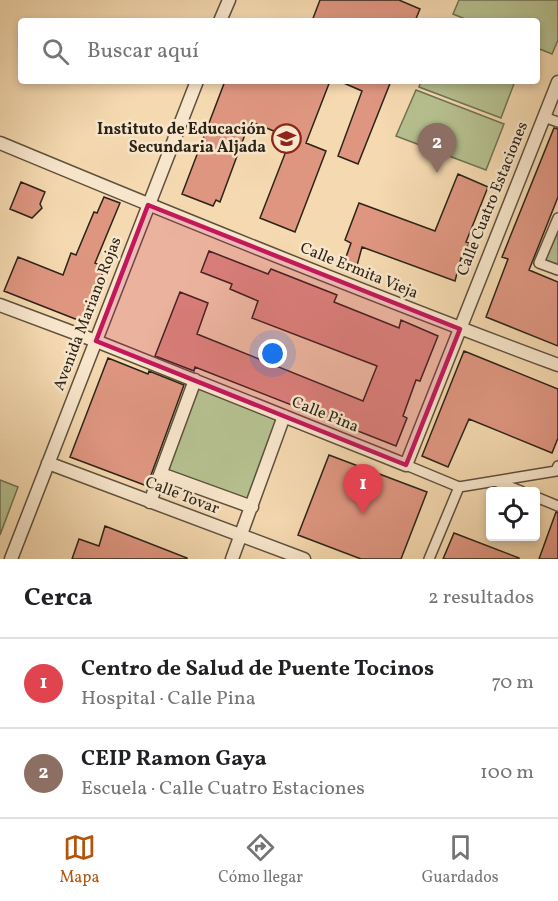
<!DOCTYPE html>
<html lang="es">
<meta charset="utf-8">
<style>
:root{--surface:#fff;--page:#f6f6f6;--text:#202124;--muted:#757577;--line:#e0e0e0;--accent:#b45309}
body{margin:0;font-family:Vollkorn,serif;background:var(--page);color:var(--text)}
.controls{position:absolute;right:18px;bottom:18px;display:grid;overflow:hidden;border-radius:6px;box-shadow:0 3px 9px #0003}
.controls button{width:54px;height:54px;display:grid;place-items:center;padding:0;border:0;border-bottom:2px solid var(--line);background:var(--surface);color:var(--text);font:30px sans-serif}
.you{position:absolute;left:273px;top:354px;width:21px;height:21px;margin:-15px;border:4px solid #fff;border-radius:50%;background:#1a73e8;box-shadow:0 0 0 9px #1a73e833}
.badge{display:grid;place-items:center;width:39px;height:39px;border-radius:50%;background:var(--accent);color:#fff;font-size:20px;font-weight:700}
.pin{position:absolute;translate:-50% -50px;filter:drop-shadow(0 2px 3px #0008)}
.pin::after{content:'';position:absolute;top:32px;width:21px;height:18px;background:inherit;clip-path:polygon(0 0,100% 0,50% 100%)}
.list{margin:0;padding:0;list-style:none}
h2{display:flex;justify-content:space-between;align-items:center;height:78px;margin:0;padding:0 24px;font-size:26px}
h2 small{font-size:20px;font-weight:400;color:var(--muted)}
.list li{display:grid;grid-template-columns:39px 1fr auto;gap:18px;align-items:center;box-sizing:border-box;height:90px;padding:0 24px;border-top:2px solid var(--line)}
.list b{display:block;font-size:22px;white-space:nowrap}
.list p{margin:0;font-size:20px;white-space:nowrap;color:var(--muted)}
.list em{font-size:20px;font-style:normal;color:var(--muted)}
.icon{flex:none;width:33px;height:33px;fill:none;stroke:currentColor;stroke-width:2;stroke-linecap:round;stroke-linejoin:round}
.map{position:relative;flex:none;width:558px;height:559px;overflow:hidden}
.search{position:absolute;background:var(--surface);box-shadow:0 3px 9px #0003;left:18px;right:18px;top:18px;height:66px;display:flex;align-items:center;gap:15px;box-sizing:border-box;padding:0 21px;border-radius:6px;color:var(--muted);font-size:22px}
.sheet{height:258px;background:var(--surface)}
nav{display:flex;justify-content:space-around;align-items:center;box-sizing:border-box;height:84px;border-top:2px solid var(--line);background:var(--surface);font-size:16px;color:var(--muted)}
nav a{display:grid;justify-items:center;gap:3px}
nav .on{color:var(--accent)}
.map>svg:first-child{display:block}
.green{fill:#b6c090;stroke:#717254;stroke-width:1.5}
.building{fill:#df9681;stroke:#2c2318;stroke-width:1.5}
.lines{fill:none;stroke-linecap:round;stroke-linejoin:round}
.pedestrian-casing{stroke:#5e503e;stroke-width:12}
.minor-casing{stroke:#5e503e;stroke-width:15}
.pedestrian{stroke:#f8e6cc;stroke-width:9}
.minor{stroke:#f8e6cc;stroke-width:12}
.marked{fill:#c2185b;fill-opacity:0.2;stroke:#c2185b;stroke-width:4.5;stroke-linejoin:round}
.labels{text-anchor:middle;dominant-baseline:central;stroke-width:5;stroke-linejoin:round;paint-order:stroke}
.poi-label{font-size:16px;font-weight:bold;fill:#2c2318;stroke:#f8e6cc;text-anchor:end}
.street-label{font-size:16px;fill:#2c2318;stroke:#f8e6cc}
</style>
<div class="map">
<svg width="558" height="559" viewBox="0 0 558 559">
<rect width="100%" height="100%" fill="#f5d9b0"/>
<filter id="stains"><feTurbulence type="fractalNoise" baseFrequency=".00333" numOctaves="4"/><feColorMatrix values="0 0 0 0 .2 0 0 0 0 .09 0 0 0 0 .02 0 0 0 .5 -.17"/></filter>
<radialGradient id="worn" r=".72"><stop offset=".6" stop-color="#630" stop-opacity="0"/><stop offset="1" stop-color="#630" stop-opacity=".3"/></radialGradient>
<path class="green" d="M459,0H558V40L552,54L537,48V21H470L453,14Z
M421,81H515L501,118L419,87Z
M416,90L504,124L486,170L396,136Z
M558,218V270L539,263Z
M195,381L284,416L252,507L161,474Z
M0,480L18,487L0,535Z"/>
<path class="building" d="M320,0H399L420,9L415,21H312Z
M225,81H330L306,143L326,151L295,232L260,218L288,146L272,140L276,132L250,121L220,202L216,200L213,206L182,194Z
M339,81H391L358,164L338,156L362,91Z
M554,128L558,129V197L529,270L558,282V346L486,317L508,259L502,257Z
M458,174L488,187L466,242L469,243L464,259L461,258L455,281L362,247L355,273L342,268L351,243L345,240L359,203L435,231Z
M21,182L45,192L40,204L42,208L32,218L10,209Z
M104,197L120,203L95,263L105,267L83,322L4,291L18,257L63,275L71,253L76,255L94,212L97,213Z
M209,251L268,274L271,269L337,295L334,302L399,328L401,320L438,336L420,381L416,380L403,416L407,418L396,446L195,367L194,371L155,356L180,292L208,303L197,334L363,401L377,366L252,318L258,301L230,289L232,284L201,272Z
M464,351L558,389V438L552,453L469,419L448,467L422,456Z
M108,358L148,374L149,371L184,385L147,486L70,457Z
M329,455L427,492L401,559H361L298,535Z
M556,512L558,513V559H539Z
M105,526L187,558V559H72L79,539L99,546Z
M454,533L519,558V559H443Z"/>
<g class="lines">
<defs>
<path id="pedestrian" d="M544,117L558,122
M558,218L539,263L558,270
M406,465L459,487
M495,481L521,491
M536,497L558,506
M429,559L459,487L556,471L558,466"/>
<path id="minor" d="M220,21L229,0
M0,143C185,220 370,295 558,365
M0,305L96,341L406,465L558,82
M48,463L304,559
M161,474L252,507
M150,502L195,380
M11,559L197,81
M232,559L284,416"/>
</defs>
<use href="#pedestrian" class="pedestrian-casing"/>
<use href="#minor" class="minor-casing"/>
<use href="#pedestrian" class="pedestrian"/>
<use href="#minor" class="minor"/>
</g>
<path class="marked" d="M148,205L460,329L406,465L96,341Z"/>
<defs>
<symbol id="school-ring" viewBox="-11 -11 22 22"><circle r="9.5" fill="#f8e6cc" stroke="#8f2418" stroke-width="1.5"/><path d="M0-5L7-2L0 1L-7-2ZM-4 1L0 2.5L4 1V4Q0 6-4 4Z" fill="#8f2418"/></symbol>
</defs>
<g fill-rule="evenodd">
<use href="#school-ring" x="270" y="122" width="33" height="33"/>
</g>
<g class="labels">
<g class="poi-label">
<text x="266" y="130">Instituto de Educación<tspan x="266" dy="18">Secundaria Aljada</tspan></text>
</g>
<g class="street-label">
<text transform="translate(493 199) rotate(-68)">Calle Cuatro Estaciones</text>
<text transform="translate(359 271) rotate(22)">Calle Ermita Vieja</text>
<text transform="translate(88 314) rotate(-69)">Avenida Mariano Rojas</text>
<text transform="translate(325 415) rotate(22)">Calle Pina</text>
<text transform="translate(182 496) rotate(21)">Calle Tovar</text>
</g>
</g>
<rect width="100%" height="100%" filter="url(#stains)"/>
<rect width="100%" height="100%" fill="url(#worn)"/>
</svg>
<div class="controls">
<button><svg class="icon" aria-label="locate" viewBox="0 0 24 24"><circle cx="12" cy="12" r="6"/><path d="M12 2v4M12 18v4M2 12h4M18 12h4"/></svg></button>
</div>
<div class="you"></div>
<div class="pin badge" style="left:363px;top:514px;background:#e0444e">1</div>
<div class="pin badge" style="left:437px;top:173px;background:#8d6e63">2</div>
<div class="search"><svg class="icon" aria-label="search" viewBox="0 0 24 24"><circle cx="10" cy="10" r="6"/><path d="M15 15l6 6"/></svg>Buscar aquí</div>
</div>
<section class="sheet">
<h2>Cerca<small>2 resultados</small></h2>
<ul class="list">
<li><span class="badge" style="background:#e0444e">1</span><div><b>Centro de Salud de Puente Tocinos</b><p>Hospital · Calle Pina</p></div><em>70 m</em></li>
<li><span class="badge" style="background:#8d6e63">2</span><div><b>CEIP Ramon Gaya</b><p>Escuela · Calle Cuatro Estaciones</p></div><em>100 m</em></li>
</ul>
</section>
<nav>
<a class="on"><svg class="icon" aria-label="map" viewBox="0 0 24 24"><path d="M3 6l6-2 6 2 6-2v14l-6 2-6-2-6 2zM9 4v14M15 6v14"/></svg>Mapa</a>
<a><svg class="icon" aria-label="directions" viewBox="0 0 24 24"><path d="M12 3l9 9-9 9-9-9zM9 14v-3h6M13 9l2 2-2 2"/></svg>Cómo llegar</a>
<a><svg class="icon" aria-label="saved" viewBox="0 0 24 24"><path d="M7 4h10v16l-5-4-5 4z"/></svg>Guardados</a>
</nav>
